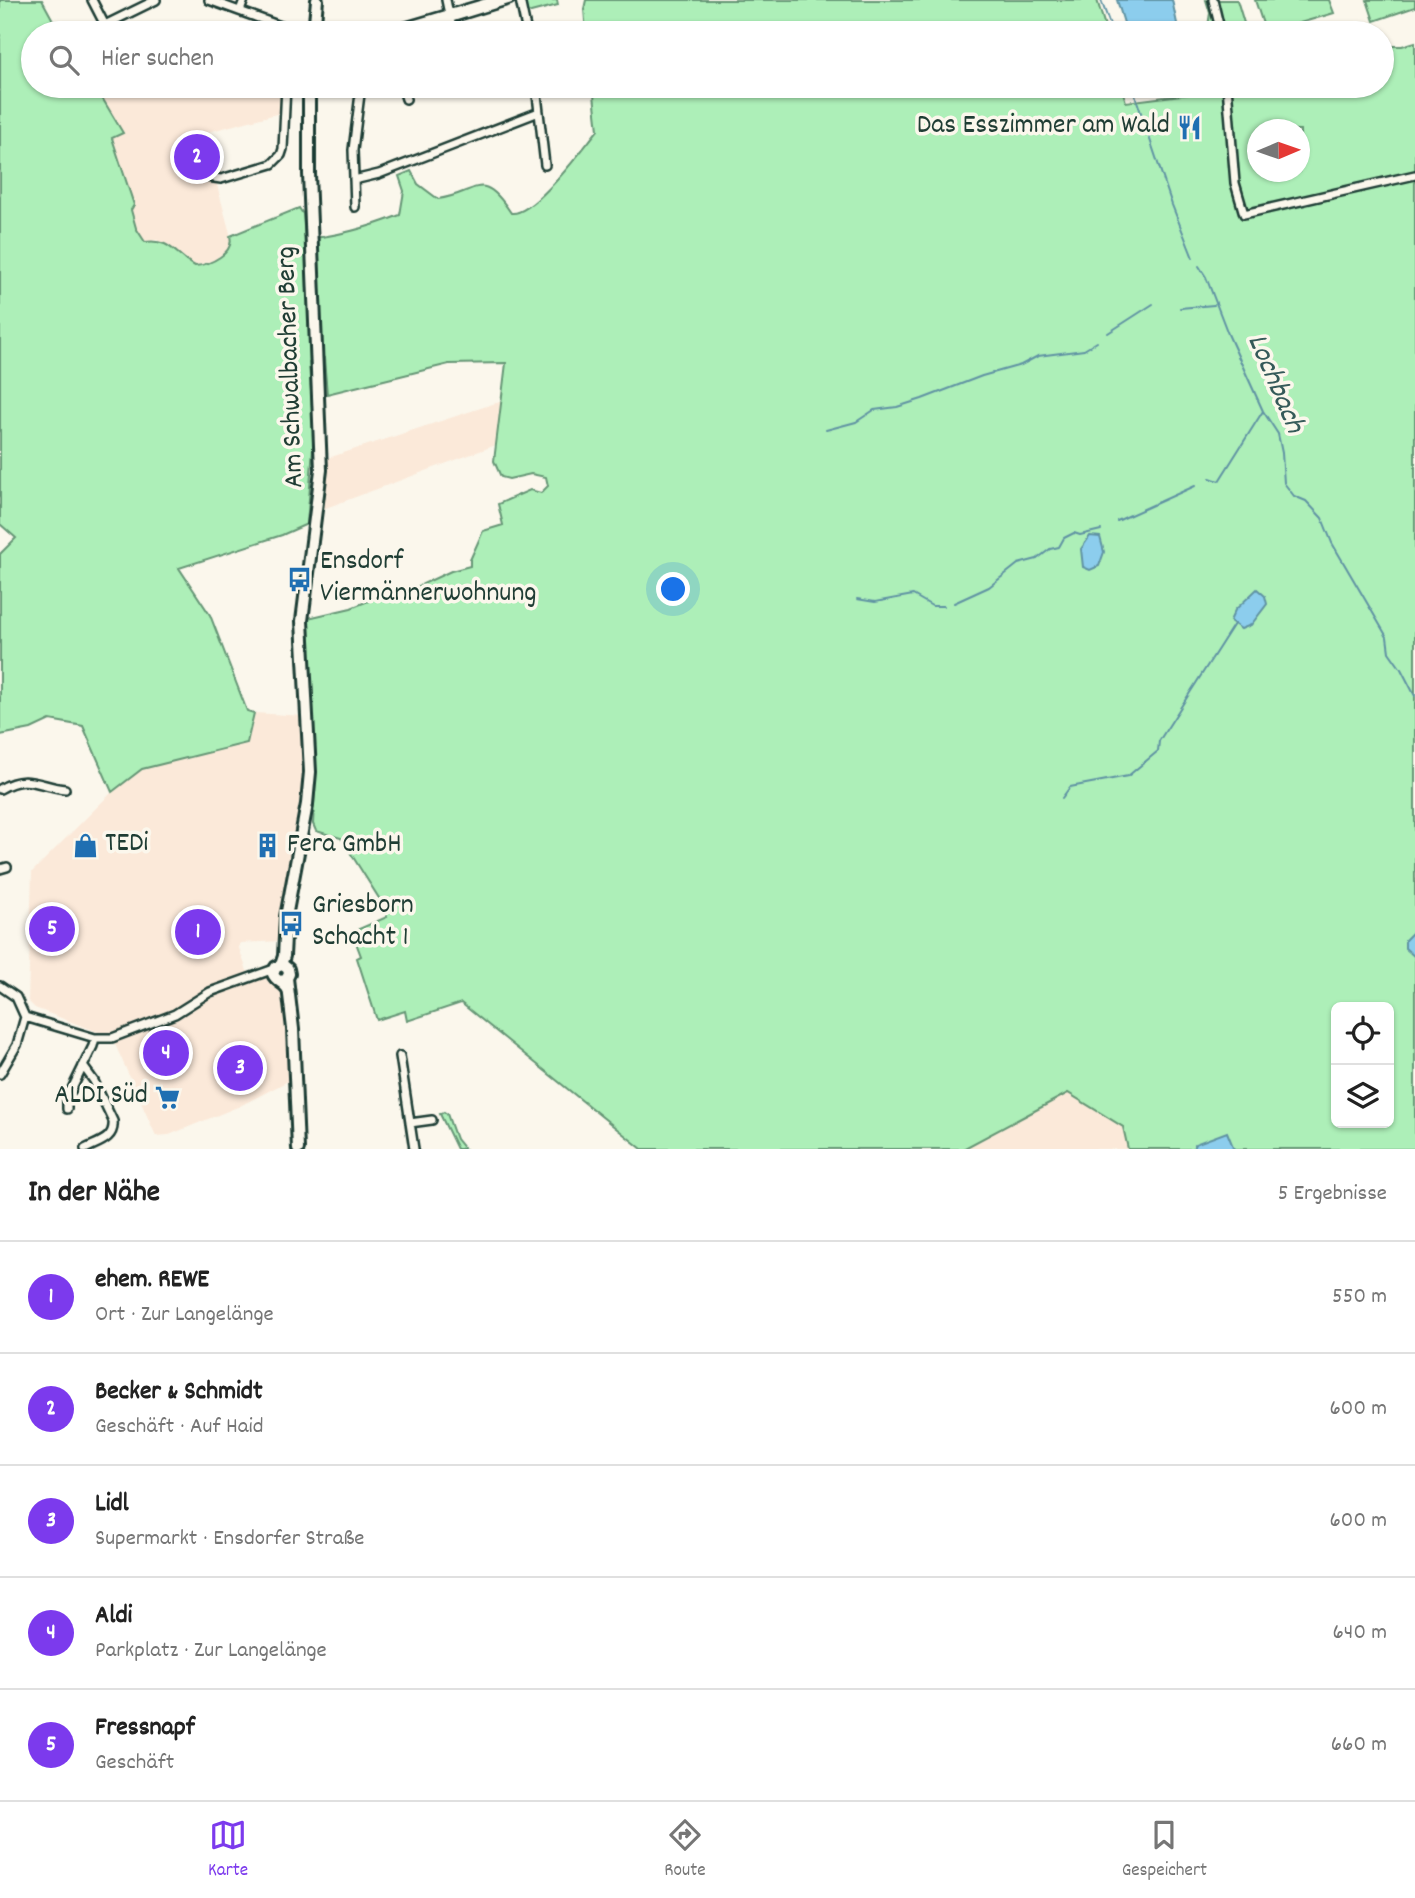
<!DOCTYPE html>
<html lang="de">
<meta charset="utf-8">
<style>
:root{--surface:#fff;--page:#f2f2f2;--text:#222;--muted:#767676;--line:#e0e0e0;--accent:#7c3aed}
body{margin:0;font-family:Dekko,sans-serif;background:var(--page);color:var(--text)}
.controls{position:absolute;right:21px;bottom:21px;display:grid;overflow:hidden;border-radius:10px;box-shadow:0 2px 5px #0004}
.controls button{width:63px;height:63px;display:grid;place-items:center;padding:0;border:0;border-bottom:2px solid var(--line);background:var(--surface);color:var(--text);font:35px sans-serif}
.compass{position:absolute;left:1247px;top:119px;width:63px;height:63px;border-radius:50%;background:var(--surface);box-shadow:0 2px 5px #0004;rotate:88deg}
.you{position:absolute;left:674px;top:590px;width:24px;height:24px;margin:-18px;border:5px solid #fff;border-radius:50%;background:#1a73e8;box-shadow:0 0 0 10px #1a73e833}
.badge{display:grid;place-items:center;width:46px;height:46px;border-radius:50%;background:var(--accent);color:#fff;font-size:23px;font-weight:700}
.pin{position:absolute;translate:-50% -50%;border:4px solid #fff;box-shadow:0 2px 7px #0006}
.list{margin:0;padding:0;list-style:none}
h2{display:flex;justify-content:space-between;align-items:center;height:91px;margin:0;padding:0 28px;font-size:30px}
h2 small{font-size:23px;font-weight:400;color:var(--muted)}
.list li{display:grid;grid-template-columns:46px 1fr auto;gap:21px;align-items:center;box-sizing:border-box;height:112px;padding:0 28px;border-top:2px solid var(--line)}
.list b{display:block;font-size:26px;white-space:nowrap}
.list p{margin:0;font-size:23px;white-space:nowrap;color:var(--muted)}
.list em{font-size:23px;font-style:normal;color:var(--muted)}
.icon{flex:none;width:38px;height:38px;fill:none;stroke:currentColor;stroke-width:2;stroke-linecap:round;stroke-linejoin:round}
.map{position:relative;flex:none;width:1415px;height:1149px;overflow:hidden}
.search{position:absolute;background:var(--surface);box-shadow:0 2px 5px #0004;left:21px;right:21px;top:21px;height:77px;display:flex;align-items:center;gap:18px;box-sizing:border-box;padding:0 24px;border-radius:38px;color:var(--muted);font-size:26px}
.sheet{height:651px;background:var(--surface)}
nav{display:flex;justify-content:space-around;align-items:center;box-sizing:border-box;height:98px;border-top:2px solid var(--line);background:var(--surface);font-size:19px;color:var(--muted)}
nav a{display:grid;justify-items:center;gap:4px}
nav .on{color:var(--accent)}
.map>svg:first-child{display:block}
.built{fill:#fbe9d9}
.green{fill:#adefb8;stroke:#669676;stroke-width:2;fill-rule:evenodd}
.water{fill:#8ccded;stroke:#6093a3;stroke-width:2}
.lines{fill:none;stroke-linecap:round;stroke-linejoin:round}
.stream{stroke:#6093a3;stroke-width:2}
.minor-casing{stroke:#1f3d34;stroke-width:12}
.secondary-casing{stroke:#1f3d34;stroke-width:16}
.minor{stroke:#fbf7ec;stroke-width:7}
.secondary{stroke:#fbf7ec;stroke-width:10}
.labels{text-anchor:middle;dominant-baseline:central;stroke-width:7;stroke-linejoin:round;paint-order:stroke}
.poi-label{font-size:28px;fill:#1f3d34;stroke:#fbf7ec;text-anchor:start}
.street-label{font-size:28px;fill:#1f3d34;stroke:#fbf7ec}
.water-label{font-size:30px;font-style:italic;fill:#355a59;stroke:#fbf7ec}
</style>
<div class="map">
<svg width="1415" height="1149" viewBox="0 0 1415 1149">
<rect width="100%" height="100%" fill="#fbf7ec"/>
<filter id="ink" filterUnits="userSpaceOnUse"><feTurbulence type="fractalNoise" baseFrequency=".0143" numOctaves="2"/><feDisplacementMap in="SourceGraphic" scale="14" xChannelSelector="R" yChannelSelector="G"/><feConvolveMatrix kernelMatrix="1 2 1 2 8 2 1 2 1" color-interpolation-filters="sRGB"/></filter>
<g filter="url(#ink)">
<path class="built" d="M95,86H281L280,113L208,132L221,173L217,185L232,241L230,248L214,260L195,266L157,240L145,242L136,228L131,209L134,205L112,137L123,133Z
M502,401L496,445L323,509L325,459Z
M254,713L304,716V772L281,915L280,941L240,943L239,948L247,971L270,978L283,992L288,1081L240,1106L169,1135L156,1136L114,1042L109,1041L103,1034L35,1008L28,1001L32,872L112,792L142,769L247,743Z
M1069,1093L1123,1127L1128,1149H963Z"/>
<path class="green" d="M0,0H42L60,33H33V86H95L123,133L112,138L134,205L131,210L136,228L145,242C170,238 175,255 195,266C210,265 235,253 230,236L299,208L303,214L305,239C338,236 370,227 400,215L404,191L399,176L411,171L418,184L438,199C477,194 481,167 511,213C534,216 583,148 598,130L593,86H1121L1126,102L1197,93L1198,86H1382V46H1402L1415,42V1149H1128L1123,1127L1068,1093L963,1149H642L461,1003L407,1021L405,1011L377,1020L357,958L361,956L352,932L387,917L382,903L341,838L316,831L313,824L316,767L308,618L351,608L378,597L408,591L451,571L470,566V560L483,531L503,525L498,504L530,490L541,493L548,486L546,477L531,474L509,479L501,477L494,461L506,363L449,364L327,394L324,358L309,363L314,436L307,524L282,535L179,568L210,615L247,711L254,713L247,743L142,769L112,792L83,726L50,720L31,729L0,735V554L16,538L0,524ZM1258,130H1300V172H1258ZM1336,1007H1389V1123H1336Z
M524,0H557L558,5L527,13Z
M586,0H1097L1107,33H586L584,9Z
M1206,0H1237L1247,33H1207L1210,13Z
M1255,0H1329L1334,13L1266,33Z
M1367,0H1415V7L1374,21Z
M444,1112L447,1114L456,1139L464,1149H457L440,1114Z"/>
<path class="water" d="M1117,0H1172L1179,33H1127Z
M1090,536L1100,537L1104,552L1099,566L1090,570L1083,567L1081,549Z
M1257,589L1265,596L1267,604L1251,625L1241,629L1230,621L1235,610Z
M1415,930V957L1405,948V940Z
M1227,1132L1234,1149H1193L1195,1144Z"/>
<g class="lines">
<path class="stream" d="M1101,0L1113,33
M1132,86L1172,205L1193,258
M1199,266L1206,277L1228,334L1263,411L1278,434L1282,453L1284,483L1294,496L1306,501L1322,518L1332,543L1387,637L1389,652L1401,669L1415,696
M1180,308L1214,305
M1108,333L1153,304
M826,430L856,422L874,410L897,407L922,399L982,376L1021,365L1038,356L1084,350L1097,342
M1210,478L1219,481L1263,411
M1117,521L1195,486
M857,599L875,602L913,595L932,606H944
M954,603L989,587L1018,564L1037,559L1050,549L1059,547L1064,538L1074,533L1080,535L1101,530
M1062,798L1070,787L1128,776L1158,751L1159,741L1234,624"/>
<defs>
<path id="minor" d="M92,0L109,33
M209,0L283,27L318,33
M446,0L453,33
M520,0L527,33
M1213,0L1221,33
M240,11L244,0
M105,25L156,0
M314,32L373,31L400,28L495,0
M403,33L510,0
M402,86L406,99
M536,86L545,165
M1227,86L1235,183L1244,214L1415,175
M207,177L221,179L272,164L281,155L283,149L286,86
M354,180L379,174L539,112
M355,207L353,150L361,86
M0,789C26,773 39,786 65,789
M0,869L7,867
M0,986L16,997L25,1017
M25,1017L95,1038H112L175,1014L210,992L274,969
M400,1056L414,1149
M83,1066L94,1081L113,1121C115,1139 99,1142 85,1149
M0,1074L17,1045L25,1017
M67,1109V1099L93,1046L95,1038
M410,1123L432,1120"/>
<path id="secondary" d="M314,33L317,0
M281,965L284,956L286,917L307,804L310,772L302,621L321,470L309,174V86
M287,978L293,1029L298,1149
M279,981L286,980L289,974L288,969L283,965L276,967L273,974C276,982 285,982 288,990"/>
</defs>
<use href="#minor" class="minor-casing"/>
<use href="#secondary" class="secondary-casing"/>
<use href="#minor" class="minor"/>
<use href="#secondary" class="secondary"/>
</g>
</g>
<defs>
<symbol id="restaurant-bare" viewBox="-9 -9 18 18"><path d="M-5-6h1v4h1v-4h1v4h1v-4h1v5L-1.5 .5V6h-2V.5L-5-1ZM5-6V6H3V1.5H1.5Q1.5-4 5-6Z" fill="#1f6fb2" stroke="#fbf7ec" stroke-width="2.5" paint-order="stroke"/></symbol>
<symbol id="bus-bare" viewBox="-9 -9 18 18"><path d="M-5-6H5V4H4V6H2V4H-2V6H-4V4H-5ZM-3.5-4V0h7V-4ZM-3.5 1.2v1.5H-2V1.2ZM2 1.2v1.5H3.5V1.2Z" fill="#1f6fb2" stroke="#fbf7ec" stroke-width="2.5" paint-order="stroke"/></symbol>
<symbol id="shop-bare" viewBox="-9 -9 18 18"><path d="M-5-2.5h2.3a2.7 3.5 0 0 1 5.4 0H5L5.5 6h-11ZM-1.5-2.5h3a1.5 2.3 0 0 0-3 0Z" fill="#1f6fb2" stroke="#fbf7ec" stroke-width="2.5" paint-order="stroke"/></symbol>
<symbol id="building-bare" viewBox="-9 -9 18 18"><path d="M-4-6H4V6H1V3H-1V6H-4ZM-2.5-4.3h1.7v1.8h-1.7ZM.8-4.3h1.7v1.8H.8ZM-2.5-1h1.7V.8h-1.7ZM.8-1h1.7V.8H.8Z" fill="#1f6fb2" stroke="#fbf7ec" stroke-width="2.5" paint-order="stroke"/></symbol>
<symbol id="supermarket-bare" viewBox="-9 -9 18 18"><path d="M-6-5.5h2.5l.6 2H6L4.5 2H-2.5L-4.4-4H-6ZM-1.5 3.2a1.3 1.3 0 1 0 .1 0ZM3 3.2a1.3 1.3 0 1 0 .1 0Z" fill="#1f6fb2" stroke="#fbf7ec" stroke-width="2.5" paint-order="stroke"/></symbol>
</defs>
<g fill-rule="evenodd">
<use href="#restaurant-bare" x="1172" y="110" width="35" height="35"/>
<use href="#bus-bare" x="282" y="562" width="35" height="35"/>
<use href="#shop-bare" x="68" y="828" width="35" height="35"/>
<use href="#building-bare" x="250" y="828" width="35" height="35"/>
<use href="#bus-bare" x="274" y="906" width="35" height="35"/>
<use href="#supermarket-bare" x="150" y="1080" width="35" height="35"/>
</g>
<g class="labels">
<g class="poi-label">
<text x="1170" y="127" text-anchor="end">Das Esszimmer am Wald</text>
<text x="320" y="563">Ensdorf<tspan x="320" dy="32">Viermännerwohnung</tspan></text>
<text x="105" y="845">TEDi</text>
<text x="287" y="846">Fera GmbH</text>
<text x="312" y="907">Griesborn<tspan x="312" dy="32">Schacht 1</tspan></text>
<text x="148" y="1097" text-anchor="end">ALDI Süd</text>
</g>
<g class="street-label">
<text transform="translate(292 367) rotate(-92)">Am Schwalbacher Berg</text>
</g>
<g class="water-label">
<text transform="translate(1274 384) rotate(67)">Lochbach</text>
</g>
</g>
</svg>
<div class="controls">
<button><svg class="icon" aria-label="locate" viewBox="0 0 24 24"><circle cx="12" cy="12" r="6"/><path d="M12 2v4M12 18v4M2 12h4M18 12h4"/></svg></button>
<button><svg class="icon" aria-label="layers" viewBox="0 0 24 24"><path d="M12 4l9 5-9 5-9-5zM3 14l9 5 9-5"/></svg></button>
</div>
<svg class="compass" viewBox="-18 -18 36 36"><path d="M0-13l5 13h-10z" fill="#e53935"/><path d="M0 13l5-13h-10z" fill="#767676"/></svg>
<div class="you"></div>
<div class="pin badge" style="left:198px;top:932px">1</div>
<div class="pin badge" style="left:197px;top:157px">2</div>
<div class="pin badge" style="left:240px;top:1068px">3</div>
<div class="pin badge" style="left:166px;top:1053px">4</div>
<div class="pin badge" style="left:52px;top:929px">5</div>
<div class="search"><svg class="icon" aria-label="search" viewBox="0 0 24 24"><circle cx="10" cy="10" r="6"/><path d="M15 15l6 6"/></svg>Hier suchen</div>
</div>
<section class="sheet">
<h2>In der Nähe<small>5 Ergebnisse</small></h2>
<ul class="list">
<li><span class="badge">1</span><div><b>ehem. REWE</b><p>Ort · Zur Langelänge</p></div><em>550 m</em></li>
<li><span class="badge">2</span><div><b>Becker &amp; Schmidt</b><p>Geschäft · Auf Haid</p></div><em>600 m</em></li>
<li><span class="badge">3</span><div><b>Lidl</b><p>Supermarkt · Ensdorfer Straße</p></div><em>600 m</em></li>
<li><span class="badge">4</span><div><b>Aldi</b><p>Parkplatz · Zur Langelänge</p></div><em>640 m</em></li>
<li><span class="badge">5</span><div><b>Fressnapf</b><p>Geschäft</p></div><em>660 m</em></li>
</ul>
</section>
<nav>
<a class="on"><svg class="icon" aria-label="map" viewBox="0 0 24 24"><path d="M3 6l6-2 6 2 6-2v14l-6 2-6-2-6 2zM9 4v14M15 6v14"/></svg>Karte</a>
<a><svg class="icon" aria-label="directions" viewBox="0 0 24 24"><path d="M12 3l9 9-9 9-9-9zM9 14v-3h6M13 9l2 2-2 2"/></svg>Route</a>
<a><svg class="icon" aria-label="saved" viewBox="0 0 24 24"><path d="M7 4h10v16l-5-4-5 4z"/></svg>Gespeichert</a>
</nav>
